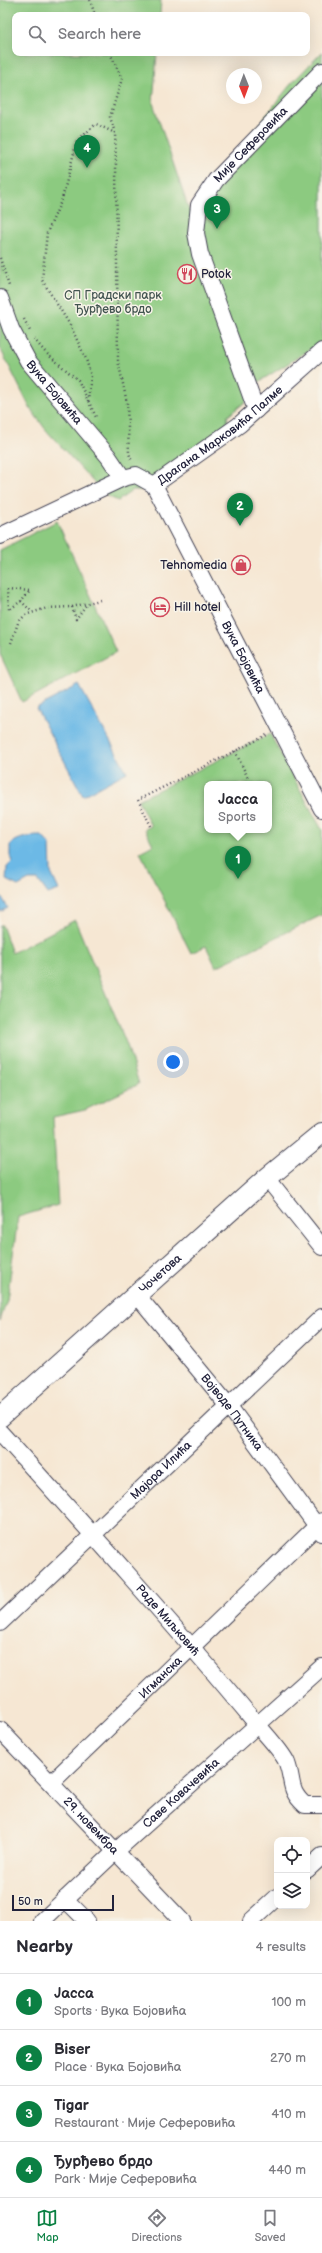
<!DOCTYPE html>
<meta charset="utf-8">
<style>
:root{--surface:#fff;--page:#f7f7f7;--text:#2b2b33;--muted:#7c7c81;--line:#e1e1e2;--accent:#0b8043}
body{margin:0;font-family:"Balsamiq Sans",sans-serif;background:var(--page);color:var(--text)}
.controls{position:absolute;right:12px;bottom:12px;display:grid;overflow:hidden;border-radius:8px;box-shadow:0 4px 16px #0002}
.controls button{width:36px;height:36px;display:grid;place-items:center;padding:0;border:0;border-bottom:1px solid var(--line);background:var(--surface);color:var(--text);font:20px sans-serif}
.compass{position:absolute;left:226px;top:68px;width:36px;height:36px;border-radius:50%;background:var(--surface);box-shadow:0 4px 16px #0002;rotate:179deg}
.scale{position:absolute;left:12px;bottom:10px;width:102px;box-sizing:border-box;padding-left:4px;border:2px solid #22223b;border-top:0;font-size:11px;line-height:14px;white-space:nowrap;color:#22223b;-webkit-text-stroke:3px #f7f3e8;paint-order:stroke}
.you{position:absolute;left:173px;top:1062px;width:14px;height:14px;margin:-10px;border:3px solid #fff;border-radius:50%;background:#1a73e8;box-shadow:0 0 0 6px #1a73e833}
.badge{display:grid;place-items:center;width:26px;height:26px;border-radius:50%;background:var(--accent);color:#fff;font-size:13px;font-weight:700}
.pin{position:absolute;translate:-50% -33px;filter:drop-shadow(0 1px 2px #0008)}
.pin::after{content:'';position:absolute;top:21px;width:14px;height:12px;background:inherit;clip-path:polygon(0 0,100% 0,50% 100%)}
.popup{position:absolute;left:204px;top:781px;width:68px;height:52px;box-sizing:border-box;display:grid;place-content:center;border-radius:8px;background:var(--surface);filter:drop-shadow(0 1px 3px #0005);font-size:13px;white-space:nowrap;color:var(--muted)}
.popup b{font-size:15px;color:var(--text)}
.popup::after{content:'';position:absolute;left:50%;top:100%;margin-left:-8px;border:8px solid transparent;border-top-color:var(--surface)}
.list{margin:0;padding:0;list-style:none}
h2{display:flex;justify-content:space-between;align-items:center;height:52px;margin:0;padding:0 16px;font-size:17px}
h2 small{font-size:13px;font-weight:400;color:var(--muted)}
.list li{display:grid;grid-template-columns:26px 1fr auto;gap:12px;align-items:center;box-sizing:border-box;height:56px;padding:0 16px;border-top:1px solid var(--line)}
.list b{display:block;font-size:15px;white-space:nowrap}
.list p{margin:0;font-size:13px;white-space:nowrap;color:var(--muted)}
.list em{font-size:13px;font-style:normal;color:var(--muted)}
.icon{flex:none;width:22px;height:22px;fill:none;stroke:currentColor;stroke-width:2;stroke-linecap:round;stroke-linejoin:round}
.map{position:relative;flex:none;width:322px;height:1921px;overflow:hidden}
.search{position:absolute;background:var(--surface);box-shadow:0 4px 16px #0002;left:12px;right:12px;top:12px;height:44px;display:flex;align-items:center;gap:10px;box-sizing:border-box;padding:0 14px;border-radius:8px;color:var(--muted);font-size:15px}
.sheet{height:276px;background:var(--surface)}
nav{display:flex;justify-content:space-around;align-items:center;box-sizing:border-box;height:56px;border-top:1px solid var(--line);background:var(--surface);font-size:11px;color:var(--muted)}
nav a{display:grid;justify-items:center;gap:2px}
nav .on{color:var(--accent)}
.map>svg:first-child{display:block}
.green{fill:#8cca80;stroke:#57765e;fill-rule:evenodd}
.water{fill:#6cb9e6;stroke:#476e90}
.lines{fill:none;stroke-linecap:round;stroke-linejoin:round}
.minor-casing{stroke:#424052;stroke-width:18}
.tertiary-casing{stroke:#424052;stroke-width:22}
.path{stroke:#424052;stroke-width:2.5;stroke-dasharray:1 3;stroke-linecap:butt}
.minor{stroke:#fff;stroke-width:16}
.tertiary{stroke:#fff;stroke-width:20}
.labels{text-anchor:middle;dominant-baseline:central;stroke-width:3;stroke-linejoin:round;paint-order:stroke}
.street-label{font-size:12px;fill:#22223b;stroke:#f7f3e8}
.poi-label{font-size:12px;fill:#22223b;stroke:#f7f3e8;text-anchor:start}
.park-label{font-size:12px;fill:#425450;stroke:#f7f3e8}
</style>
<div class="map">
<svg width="322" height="1921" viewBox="0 0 322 1921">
<rect width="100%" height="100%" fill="#f7f3e8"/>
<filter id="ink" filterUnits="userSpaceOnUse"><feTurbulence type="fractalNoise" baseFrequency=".025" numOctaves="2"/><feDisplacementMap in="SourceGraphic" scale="8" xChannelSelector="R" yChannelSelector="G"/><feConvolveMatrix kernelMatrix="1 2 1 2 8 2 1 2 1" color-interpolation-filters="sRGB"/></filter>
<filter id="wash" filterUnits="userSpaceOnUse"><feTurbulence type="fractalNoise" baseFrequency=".012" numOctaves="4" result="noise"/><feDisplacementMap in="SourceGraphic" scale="16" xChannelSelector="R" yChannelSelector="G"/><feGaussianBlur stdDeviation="0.9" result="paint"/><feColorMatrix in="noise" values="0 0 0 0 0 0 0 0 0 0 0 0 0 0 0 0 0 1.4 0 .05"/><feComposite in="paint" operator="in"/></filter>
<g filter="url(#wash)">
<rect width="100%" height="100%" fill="#f6e7d3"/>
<path class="green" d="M0,0H161L160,15H15V53H157L153,103L189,210L201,199L290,85L322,52V342L257,383L238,336L233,341L251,397L227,417L228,420L221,437L150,490H133L118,501L105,495L46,430L30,408L0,348Z
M57,521L116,652L22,702L0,654V550Z
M270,734L322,830V915L216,967L206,946L191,953L140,852L153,845L145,829L151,826L138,800ZM207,784H269V830H207Z
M75,920L127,1045L139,1084L85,1110L53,1117L58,1205L18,1217L7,1300L0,1321V925H2L12,953Z"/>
<path class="water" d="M79,685L127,772L83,796L36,708Z
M42,836L50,845L51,873L59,890L48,894L38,880H29L18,886L6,880L7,867L13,861L10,856V845C18,837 30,836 42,836Z
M0,894L8,908L0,912Z"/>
</g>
<g filter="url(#ink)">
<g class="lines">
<defs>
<g id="minor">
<path id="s1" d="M0,298L11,329L28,361L108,456L123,478"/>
<path id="s2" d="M256,410L200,254L196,233L199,205L216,180L322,71"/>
<path id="s3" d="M154,485L322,809"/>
<path id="s4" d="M154,485L239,425L322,351"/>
<path d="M0,536L123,478L136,475L154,485"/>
<path d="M267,1178L322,1247"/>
<path id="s5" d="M137,1295L228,1405L322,1533"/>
<path id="s6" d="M0,1432C87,1528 173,1623 255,1722C263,1731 284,1754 287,1763C294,1782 288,1790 305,1805H322"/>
<path id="s7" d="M0,1623L322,1317"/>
<path id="s8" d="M0,1730L182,1921"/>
<path id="s9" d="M51,1783L322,1521"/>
<path d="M307,1870L322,1856"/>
<path d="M65,1899L87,1921"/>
<path id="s10" d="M42,1921L116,1851L322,1667"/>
<path d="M251,1921L277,1897"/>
</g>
<g id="tertiary">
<path id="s11" d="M0,1417L267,1178L322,1133"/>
</g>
</defs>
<use href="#minor" class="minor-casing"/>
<use href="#tertiary" class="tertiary-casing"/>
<path class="path" d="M90,0L95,15
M110,53L122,79L110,117L115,133L116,164L118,360L127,403L129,453L132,462
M0,258L9,286
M24,319L30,331
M34,339L46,353L78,380L96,417
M88,401L91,376L86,359L70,325L42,280L47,233L62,199L77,141L96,124L115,133
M8,588L30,590L21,601L9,610Z
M21,601L32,612
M72,607L76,619L86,605
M11,643L18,623L25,615L47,608L72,607L100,600
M235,751L248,778
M151,826L138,800L267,735"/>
<use href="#minor" class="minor"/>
<use href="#tertiary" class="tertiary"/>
</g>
</g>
<defs>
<symbol id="restaurant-ring" viewBox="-11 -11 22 22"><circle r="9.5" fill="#f7f3e8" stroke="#d1495b" stroke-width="1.5"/><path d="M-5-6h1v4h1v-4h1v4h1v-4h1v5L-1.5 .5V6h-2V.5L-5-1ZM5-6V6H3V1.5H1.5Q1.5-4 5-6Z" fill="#d1495b"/></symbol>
<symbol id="shop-ring" viewBox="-11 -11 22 22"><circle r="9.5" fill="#f7f3e8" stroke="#d1495b" stroke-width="1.5"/><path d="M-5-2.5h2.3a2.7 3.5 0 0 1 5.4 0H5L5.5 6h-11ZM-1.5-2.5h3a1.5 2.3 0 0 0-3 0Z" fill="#d1495b"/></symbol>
<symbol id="hotel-ring" viewBox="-11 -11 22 22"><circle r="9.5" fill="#f7f3e8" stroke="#d1495b" stroke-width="1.5"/><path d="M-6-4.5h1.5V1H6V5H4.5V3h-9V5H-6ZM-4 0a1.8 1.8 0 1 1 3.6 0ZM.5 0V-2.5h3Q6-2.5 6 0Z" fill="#d1495b"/></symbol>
</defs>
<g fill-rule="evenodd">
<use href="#restaurant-ring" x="176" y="263" width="22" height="22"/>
<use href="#shop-ring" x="230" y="554" width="22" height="22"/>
<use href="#hotel-ring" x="149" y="596" width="22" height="22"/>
</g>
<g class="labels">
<g class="street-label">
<text stroke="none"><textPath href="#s2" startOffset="295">Мије Сеферовића</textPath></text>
<text stroke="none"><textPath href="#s1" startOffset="110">Вука Бојовића</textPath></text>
<text stroke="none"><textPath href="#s4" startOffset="83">Драгана Марковића Палме</textPath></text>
<text stroke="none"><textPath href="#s3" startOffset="194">Вука Бојовића</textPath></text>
<text stroke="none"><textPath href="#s11" startOffset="215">Чочетова</textPath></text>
<text stroke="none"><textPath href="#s5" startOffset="151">Војводе Путника</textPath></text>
<text stroke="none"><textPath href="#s7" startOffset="222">Мајора Илића</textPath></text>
<text stroke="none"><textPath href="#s6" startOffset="252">Раде Миљковић</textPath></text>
<text stroke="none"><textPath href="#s9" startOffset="152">Игманска</textPath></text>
<text stroke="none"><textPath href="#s10" startOffset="189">Саве Ковачевића</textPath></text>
<text stroke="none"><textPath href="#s8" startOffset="132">29. новембра</textPath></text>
</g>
<g class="poi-label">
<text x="201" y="274">Potok</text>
<text x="227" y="565" text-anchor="end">Tehnomedia</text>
<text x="174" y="607">Hill hotel</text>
</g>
<g class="park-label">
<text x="113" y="295">СП Градски парк<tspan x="113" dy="14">Ђурђево брдо</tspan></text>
</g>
</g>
</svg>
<div class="controls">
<button><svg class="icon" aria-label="locate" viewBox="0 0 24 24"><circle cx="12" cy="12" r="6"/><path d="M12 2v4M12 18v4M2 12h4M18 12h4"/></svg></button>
<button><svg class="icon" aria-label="layers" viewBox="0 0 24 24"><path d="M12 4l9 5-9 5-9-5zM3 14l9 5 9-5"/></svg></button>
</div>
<svg class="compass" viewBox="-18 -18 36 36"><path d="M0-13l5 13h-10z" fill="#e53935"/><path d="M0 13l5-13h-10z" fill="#7c7c81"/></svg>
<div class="scale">50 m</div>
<div class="you"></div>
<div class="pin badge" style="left:238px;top:879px">1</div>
<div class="popup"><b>Јасса</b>Sports</div>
<div class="pin badge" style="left:240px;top:526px">2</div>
<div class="pin badge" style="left:217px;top:229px">3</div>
<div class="pin badge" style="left:87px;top:168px">4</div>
<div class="search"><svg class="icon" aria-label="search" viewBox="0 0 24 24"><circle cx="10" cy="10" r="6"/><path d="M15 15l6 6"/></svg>Search here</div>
</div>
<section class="sheet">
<h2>Nearby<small>4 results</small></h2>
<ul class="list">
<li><span class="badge">1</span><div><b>Јасса</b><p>Sports · Вука Бојовића</p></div><em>100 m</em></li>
<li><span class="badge">2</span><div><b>Biser</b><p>Place · Вука Бојовића</p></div><em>270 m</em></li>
<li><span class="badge">3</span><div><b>Tigar</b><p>Restaurant · Мије Сеферовића</p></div><em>410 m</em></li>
<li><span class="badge">4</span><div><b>Ђурђево брдо</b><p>Park · Мије Сеферовића</p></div><em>440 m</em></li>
</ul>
</section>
<nav>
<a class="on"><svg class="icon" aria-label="map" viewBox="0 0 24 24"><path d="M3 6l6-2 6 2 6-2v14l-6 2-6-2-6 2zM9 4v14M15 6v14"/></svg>Map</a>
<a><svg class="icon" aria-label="directions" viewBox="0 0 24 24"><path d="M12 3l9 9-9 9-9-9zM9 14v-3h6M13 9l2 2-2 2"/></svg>Directions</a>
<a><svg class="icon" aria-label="saved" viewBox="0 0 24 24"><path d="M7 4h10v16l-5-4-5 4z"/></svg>Saved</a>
</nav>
